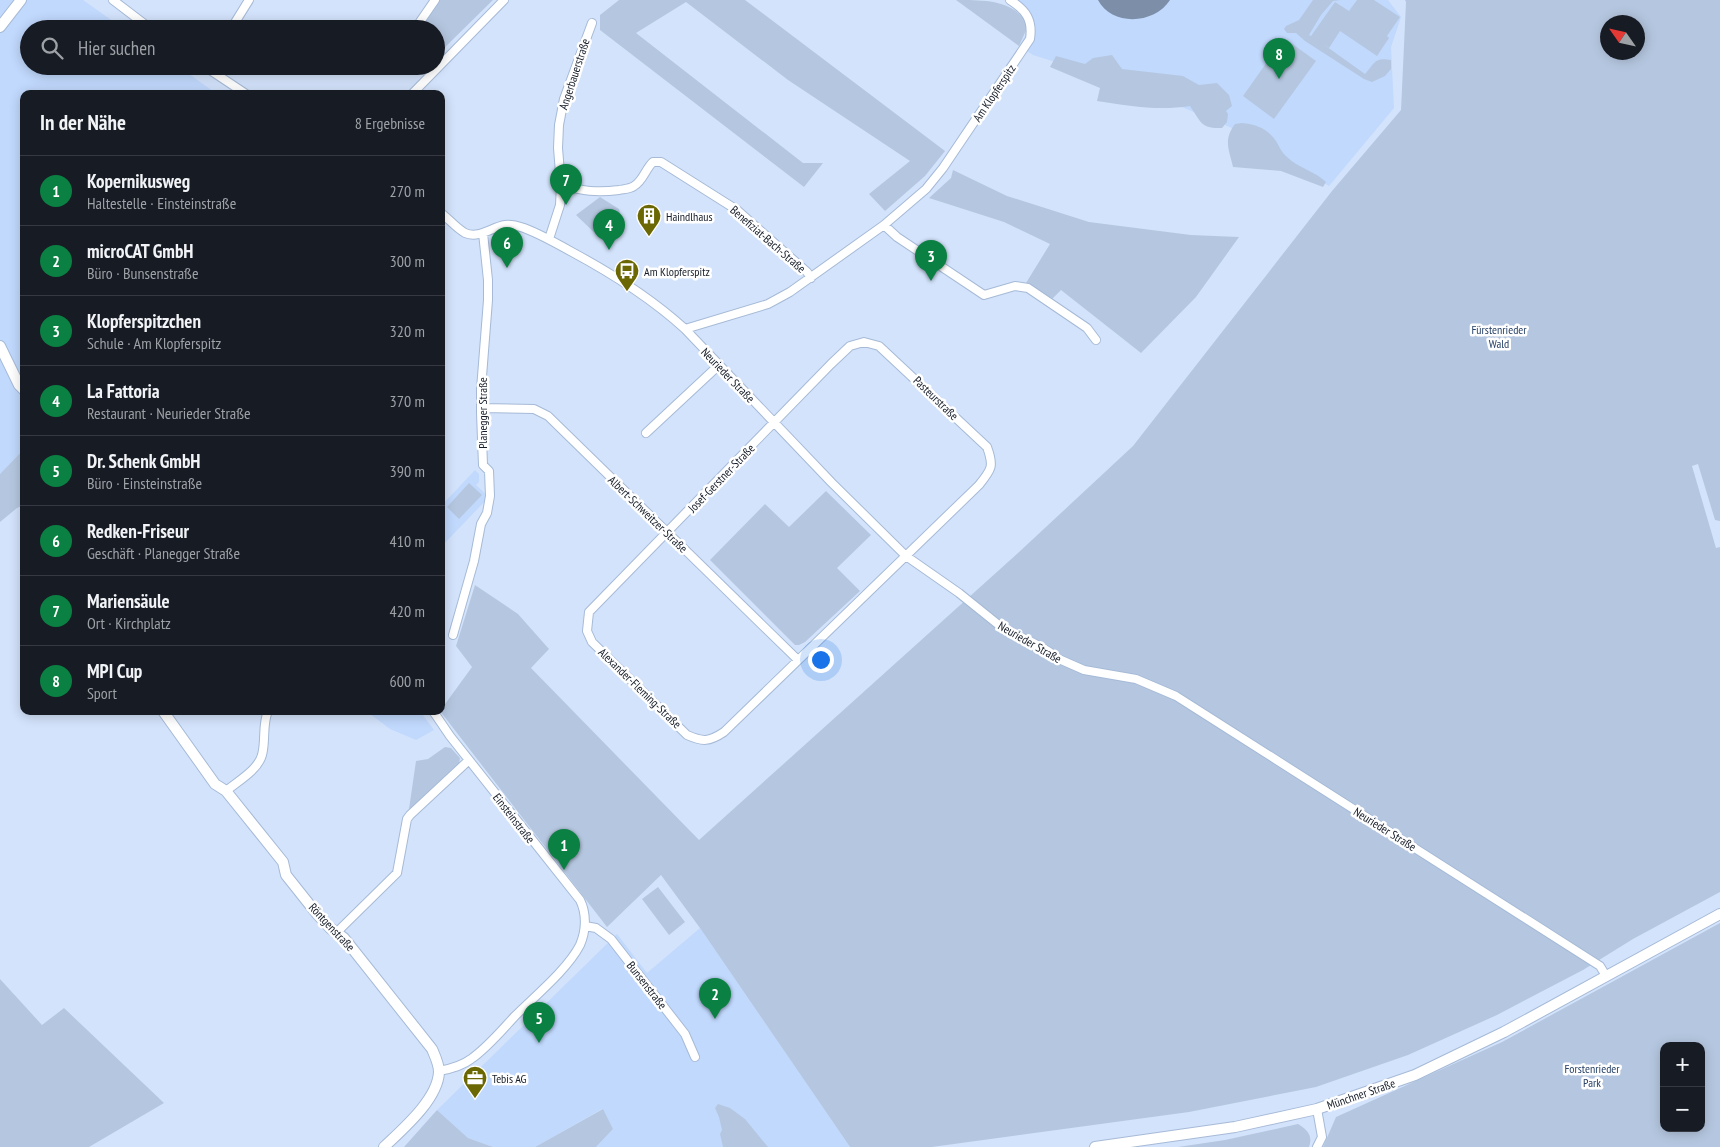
<!DOCTYPE html>
<html lang="de">
<meta charset="utf-8">
<style>
:root{--surface:#171b24;--page:#20242c;--text:#f1f3f6;--muted:#9ea1a6;--line:#363941;--accent:#0b8043}
body{margin:0;font-family:"PT Sans Narrow",sans-serif;background:var(--page);color:var(--text)}
.controls{position:absolute;right:15px;bottom:15px;display:grid;overflow:hidden;border-radius:10px;box-shadow:0 2px 12px #0003}
.controls button{width:45px;height:45px;display:grid;place-items:center;padding:0;border:0;border-bottom:1px solid var(--line);background:var(--surface);color:var(--text);font:25px sans-serif}
.compass{position:absolute;left:1600px;top:15px;width:45px;height:45px;border-radius:50%;background:var(--surface);box-shadow:0 2px 12px #0003;rotate:304deg}
.you{position:absolute;left:820px;top:659px;width:18px;height:18px;margin:-12px;border:4px solid #fff;border-radius:50%;background:#1a73e8;box-shadow:0 0 0 8px #1a73e833}
.badge{display:grid;place-items:center;width:32px;height:32px;border-radius:50%;background:var(--accent);color:#fff;font-size:16px;font-weight:700}
.pin{position:absolute;translate:-50% -41px;filter:drop-shadow(0 1px 2px #0008)}
.pin::after{content:'';position:absolute;top:26px;width:18px;height:15px;background:inherit;clip-path:polygon(0 0,100% 0,50% 100%)}
.list{margin:0;padding:0;list-style:none}
h2{display:flex;justify-content:space-between;align-items:center;height:65px;margin:0;padding:0 20px;font-size:21px}
h2 small{font-size:16px;font-weight:400;color:var(--muted)}
.list li{display:grid;grid-template-columns:32px 1fr auto;gap:15px;align-items:center;box-sizing:border-box;height:70px;padding:0 20px;border-top:1px solid var(--line)}
.list b{display:block;font-size:19px;white-space:nowrap}
.list p{margin:0;font-size:16px;white-space:nowrap;color:var(--muted)}
.list em{font-size:16px;font-style:normal;color:var(--muted)}
.icon{flex:none;width:28px;height:28px;fill:none;stroke:currentColor;stroke-width:2;stroke-linecap:round;stroke-linejoin:round}
.map{position:relative;flex:none;width:1720px;height:1147px;overflow:hidden}
.search{position:absolute;background:var(--surface);box-shadow:0 2px 12px #0003;left:20px;top:20px;width:425px;height:55px;display:flex;align-items:center;gap:12px;box-sizing:border-box;padding:0 18px;border-radius:28px;color:var(--muted);font-size:19px}
.panel{position:absolute;background:var(--surface);box-shadow:0 2px 12px #0003;left:20px;top:90px;width:425px;height:625px;border-radius:10px}
.map>svg:first-child{display:block}
.built{fill:#c1d9fd}
.green{fill:#b5c7e0;fill-rule:evenodd}
.water{fill:#7c8ea8}
.lines{fill:none;stroke-linecap:round;stroke-linejoin:round}
.street-casing{stroke:#a6bad7;stroke-width:10}
.secondary-casing{stroke:#a6bad7;stroke-width:12}
.street{stroke:#fff;stroke-width:8}
.secondary{stroke:#fff;stroke-width:10}
.labels{text-anchor:middle;dominant-baseline:central;stroke-width:5;stroke-linejoin:round;paint-order:stroke}
.street-label{font-size:12px;fill:#161d28;stroke:#fff}
.poi-label{font-size:12px;fill:#161d28;stroke:#fff;text-anchor:start}
.park-label{font-size:12px;fill:#274167;stroke:#fff}
</style>
<div class="map">
<svg width="1720" height="1147" viewBox="0 0 1720 1147">
<rect width="100%" height="100%" fill="#d3e3fb"/>
<path class="built" d="M0,0H83L124,29H29V66H178L217,94H24V449L0,474Z
M1004,0H1388L1401,17L1391,47L1394,108L1329,186L1239,131L1132,86L1033,55L1019,46L1025,36L1023,13Z
M475,470L479,474V482L476,485L489,497L441,547V503L443,504Z
M366,711H420L434,730L416,740L390,729Z
M700,928L850,1147H596L613,1129L602,1109L535,1147H493L468,1138L437,1110L617,934L647,973Z"/>
<path class="green" d="M439,0H493L436,56V29H420Z
M619,0H745L945,151L925,176L885,211L869,194L910,161L788,80L686,2L636,33L803,163H823L804,187L600,30V15Z
M956,0C987,0 1015,0 1028,26L1019,46Z
M1313,0H1341L1333,1L1321,15L1309,35L1311,36L1335,2L1349,11L1357,0H1374L1400,17L1387,36L1389,38L1377,56L1340,31L1329,48L1323,44L1365,74C1375,63 1374,57 1391,60V69L1385,76L1372,82L1364,79L1305,41L1296,33H1287L1284,29L1286,26L1299,20Z
M1405,0H1720V521L1715,520L1698,464L1692,466L1716,548L1720,547V892L1633,939L1583,970L1497,1015L1408,1055L1316,1087L1189,1112L932,1147H850L700,928L661,875L607,927L440,711L472,667L456,646L475,585L518,614L549,649L531,668L699,840L1018,553L1133,446L1332,191L1401,110L1406,2ZM1608,22H1638V52H1608Z
M1284,38L1316,61L1274,119L1243,96Z
M1112,55L1122,69L1183,76L1199,85L1217,83L1229,95L1232,106L1226,111L1228,114L1227,122L1222,128C1201,129 1201,122 1190,106C1159,111 1128,106 1097,101L1100,88L1050,67L1056,56L1085,64L1093,58Z
M1242,123C1256,124 1268,129 1276,141C1279,146 1282,153 1287,157C1298,168 1315,171 1326,182L1323,187L1281,171L1233,167C1229,149 1223,140 1235,124Z
M953,170L1007,196L1089,222L1191,235L1239,237L1196,297L1141,353L1061,290L1051,300L1026,283L1050,244L1004,222L929,198L951,178Z
M600,197L619,209L620,212C617,221 611,235 600,238L576,215Z
M24,449V505L17,508L0,522V474Z
M469,483L482,495L459,519L447,507Z
M826,491L871,535L837,568L860,591L805,642L799,645H795L710,560L765,504L789,527Z
M445,747L451,748L460,758L459,764L413,808L409,809L416,761L428,759Z
M658,887L685,922L669,935L642,899Z
M1720,923V1147H1323L1336,1117L1502,1042ZM1664,1046H1701V1128H1664Z
M0,979L42,1025L64,1008L164,1103L89,1147H0Z
M718,1104L730,1108L745,1119L768,1147H723L720,1134L722,1130L719,1117L715,1108Z
M603,1109L613,1129L596,1147H529H535Z
M437,1110L468,1138L493,1147H404Z
M1298,1124C1308,1130 1313,1136 1309,1147H1178L1225,1140Z"/>
<path class="water" d="M1098,0H1170C1155,24 1112,27 1098,0Z"/>
<g class="lines">
<defs>
<path id="street" d="M113,0L151,29
M231,29L249,0
M415,29L435,0
M204,66L246,94
M412,94L504,0
M561,185C584,191 596,193 619,190C624,189 630,189 634,186C643,181 646,168 653,162H661L737,210L807,272L811,278
M441,213C449,219 456,228 465,233C479,239 492,227 505,225C511,224 518,226 524,228C540,234 556,243 572,252C611,273 651,298 685,329L832,483L906,556L959,593L1000,626L1015,635L1030,641L1048,651L1059,659L1084,670L1136,679L1176,696L1600,966L1606,976
M884,225L897,237L984,295L1015,286L1028,288L1087,328L1096,340
M549,239L560,205L561,185L558,148L559,125L564,99L592,23
M685,329L768,304L790,292L884,225L926,189L943,168L1030,39C1033,20 1026,10 1010,0
M864,342L879,346L987,447C994,466 992,469 979,485L724,732C709,742 703,742 687,735L592,642L587,631L589,612L831,364L850,346Z
M481,408L534,409L548,416L798,660
M646,433L719,365
M453,635L474,561L481,524L487,513L490,496L489,471L483,465L481,413V389L488,300V280L483,233
M433,711L450,736L580,900C587,914 586,931 580,945C567,970 535,996 515,1016C502,1030 487,1048 471,1059C462,1066 450,1069 439,1071
M226,791C238,781 258,770 262,755C266,740 262,725 268,711
M585,926L596,928L611,939L685,1034L695,1057
M336,933L397,873L407,819L410,815L469,760
M1317,1147L1322,1137L1317,1109"/>
<path id="secondary" d="M0,27L21,0
M0,346L19,385L24,390
M163,711L215,784L226,791L283,862L286,875L317,914L330,928L344,938L432,1049C435,1056 439,1064 439,1072C438,1099 403,1129 384,1147
M1095,1147L1235,1127L1317,1109L1415,1075L1504,1032L1720,914"/>
</defs>
<use href="#street" class="street-casing"/>
<use href="#secondary" class="secondary-casing"/>
<use href="#street" class="street"/>
<use href="#secondary" class="secondary"/>
</g>
<defs>
<symbol id="building-pin" viewBox="-11 -11 22 30"><path d="M0 17L-7.5 6A9.5 9.5 0 1 1 7.5 6Z" fill="#6b6803" stroke="#fff"/><path d="M-4-6H4V6H1V3H-1V6H-4ZM-2.5-4.3h1.7v1.8h-1.7ZM.8-4.3h1.7v1.8H.8ZM-2.5-1h1.7V.8h-1.7ZM.8-1h1.7V.8H.8Z" fill="#fff"/></symbol>
<symbol id="bus-pin" viewBox="-11 -11 22 30"><path d="M0 17L-7.5 6A9.5 9.5 0 1 1 7.5 6Z" fill="#6b6803" stroke="#fff"/><path d="M-5-6H5V4H4V6H2V4H-2V6H-4V4H-5ZM-3.5-4V0h7V-4ZM-3.5 1.2v1.5H-2V1.2ZM2 1.2v1.5H3.5V1.2Z" fill="#fff"/></symbol>
<symbol id="office-pin" viewBox="-11 -11 22 30"><path d="M0 17L-7.5 6A9.5 9.5 0 1 1 7.5 6Z" fill="#6b6803" stroke="#fff"/><path d="M-6-3h4V-5.5h4V-3h4V5H-6ZM-1-4.5V-3h2v-1.5ZM-6 0V1H6V0Z" fill="#fff"/></symbol>
</defs>
<g fill-rule="evenodd">
<use href="#building-pin" x="635" y="202" width="28" height="38"/>
<use href="#bus-pin" x="613" y="257" width="28" height="38"/>
<use href="#office-pin" x="461" y="1064" width="28" height="38"/>
</g>
<g class="labels">
<g class="street-label">
<text transform="translate(574 74) rotate(-72)">Angerbauerstraße</text>
<text transform="translate(994 93) rotate(-56)">Am Klopferspitz</text>
<text transform="translate(768 239) rotate(41)">Benefiziat-Bach-Straße</text>
<text transform="translate(728 375) rotate(46)">Neurieder Straße</text>
<text transform="translate(936 398) rotate(44)">Pasteurstraße</text>
<text transform="translate(482 413) rotate(-90)">Planegger Straße</text>
<text transform="translate(721 478) rotate(-46)">Josef-Gerstner-Straße</text>
<text transform="translate(648 514) rotate(44)">Albert-Schweitzer-Straße</text>
<text transform="translate(1030 642) rotate(30)">Neurieder Straße</text>
<text transform="translate(640 688) rotate(44)">Alexander-Fleming-Straße</text>
<text transform="translate(514 818) rotate(52)">Einsteinstraße</text>
<text transform="translate(1385 829) rotate(32)">Neurieder Straße</text>
<text transform="translate(332 927) rotate(47)">Röntgenstraße</text>
<text transform="translate(647 985) rotate(52)">Bunsenstraße</text>
<text transform="translate(1361 1094) rotate(-19)">Münchner Straße</text>
</g>
<g class="poi-label">
<text x="666" y="216">Haindlhaus</text>
<text x="644" y="271">Am Klopferspitz</text>
<text x="492" y="1078">Tebis AG</text>
</g>
<g class="park-label">
<text x="1499" y="329">Fürstenrieder<tspan x="1499" dy="14">Wald</tspan></text>
<text x="1592" y="1068">Forstenrieder<tspan x="1592" dy="14">Park</tspan></text>
</g>
</g>
</svg>
<div class="controls">
<button>+</button>
<button>−</button>
</div>
<svg class="compass" viewBox="-18 -18 36 36"><path d="M0-13l5 13h-10z" fill="#e53935"/><path d="M0 13l5-13h-10z" fill="#9ea1a6"/></svg>
<div class="you"></div>
<div class="pin badge" style="left:564px;top:870px">1</div>
<div class="pin badge" style="left:715px;top:1019px">2</div>
<div class="pin badge" style="left:931px;top:281px">3</div>
<div class="pin badge" style="left:609px;top:250px">4</div>
<div class="pin badge" style="left:539px;top:1043px">5</div>
<div class="pin badge" style="left:507px;top:268px">6</div>
<div class="pin badge" style="left:566px;top:205px">7</div>
<div class="pin badge" style="left:1279px;top:79px">8</div>
<div class="search"><svg class="icon" aria-label="search" viewBox="0 0 24 24"><circle cx="10" cy="10" r="6"/><path d="M15 15l6 6"/></svg>Hier suchen</div>
<section class="panel">
<h2>In der Nähe<small>8 Ergebnisse</small></h2>
<ul class="list">
<li><span class="badge">1</span><div><b>Kopernikusweg</b><p>Haltestelle · Einsteinstraße</p></div><em>270 m</em></li>
<li><span class="badge">2</span><div><b>microCAT GmbH</b><p>Büro · Bunsenstraße</p></div><em>300 m</em></li>
<li><span class="badge">3</span><div><b>Klopferspitzchen</b><p>Schule · Am Klopferspitz</p></div><em>320 m</em></li>
<li><span class="badge">4</span><div><b>La Fattoria</b><p>Restaurant · Neurieder Straße</p></div><em>370 m</em></li>
<li><span class="badge">5</span><div><b>Dr. Schenk GmbH</b><p>Büro · Einsteinstraße</p></div><em>390 m</em></li>
<li><span class="badge">6</span><div><b>Redken-Friseur</b><p>Geschäft · Planegger Straße</p></div><em>410 m</em></li>
<li><span class="badge">7</span><div><b>Mariensäule</b><p>Ort · Kirchplatz</p></div><em>420 m</em></li>
<li><span class="badge">8</span><div><b>MPI Cup</b><p>Sport</p></div><em>600 m</em></li>
</ul>
</section>
</div>
